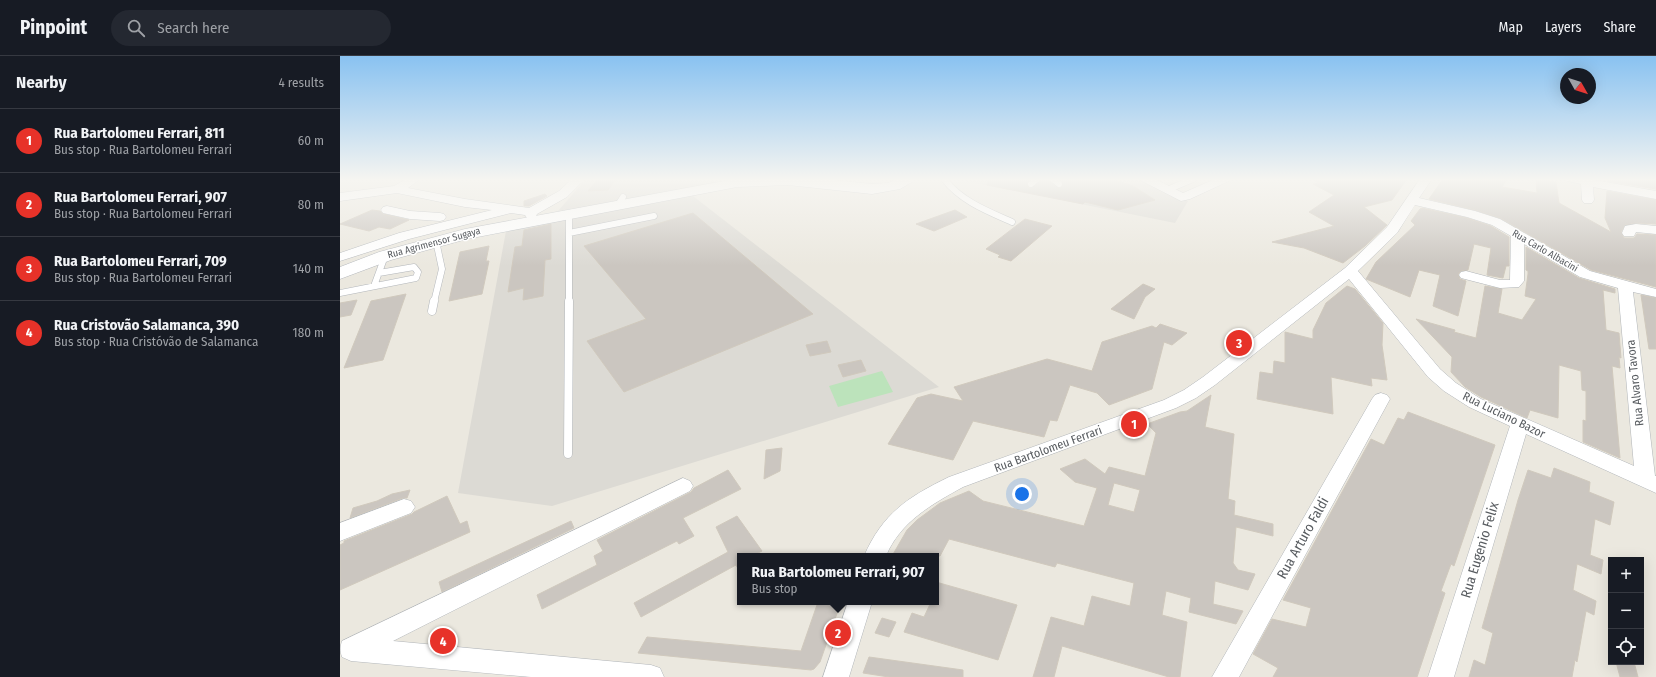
<!DOCTYPE html>
<meta charset="utf-8">
<style>
:root{--surface:#171b24;--page:#242831;--text:#f1f3f6;--muted:#9ea1a6;--line:#363941;--accent:#e73229}
body{margin:0;font-family:"Fira Sans Condensed",sans-serif;background:var(--page);color:var(--text)}
.controls{position:absolute;right:12px;bottom:12px;display:grid;overflow:hidden;border-radius:0px;box-shadow:0 4px 16px #0002}
.controls button{width:36px;height:36px;display:grid;place-items:center;padding:0;border:0;border-bottom:1px solid var(--line);background:var(--surface);color:var(--text);font:20px sans-serif}
.compass{position:absolute;left:1220px;top:12px;width:36px;height:36px;border-radius:50%;background:var(--surface);box-shadow:0 4px 16px #0002;rotate:129deg}
.you{position:absolute;left:682px;top:438px;width:14px;height:14px;margin:-10px;border:3px solid #fff;border-radius:50%;background:#1a73e8;box-shadow:0 0 0 6px #1a73e833}
.badge{display:grid;place-items:center;width:26px;height:26px;border-radius:50%;background:var(--accent);color:#fff;font-size:13px;font-weight:700}
.pin{position:absolute;translate:-50% -50%;border:2px solid #fff;box-shadow:0 1px 4px #0006}
.popup{position:absolute;left:397px;top:497px;width:202px;height:52px;box-sizing:border-box;display:grid;place-content:center;border-radius:0px;background:var(--surface);filter:drop-shadow(0 1px 3px #0005);font-size:13px;white-space:nowrap;color:var(--muted)}
.popup b{font-size:15px;color:var(--text)}
.popup::after{content:'';position:absolute;left:50%;top:100%;margin-left:-8px;border:8px solid transparent;border-top-color:var(--surface)}
.list{margin:0;padding:0;list-style:none}
h2{display:flex;justify-content:space-between;align-items:center;height:52px;margin:0;padding:0 16px;font-size:17px}
h2 small{font-size:13px;font-weight:400;color:var(--muted)}
.list li{display:grid;grid-template-columns:26px 1fr auto;gap:12px;align-items:center;box-sizing:border-box;height:64px;padding:0 16px;border-top:1px solid var(--line)}
.list b{display:block;font-size:15px;white-space:nowrap}
.list p{margin:0;font-size:13px;white-space:nowrap;color:var(--muted)}
.list em{font-size:13px;font-style:normal;color:var(--muted)}
.icon{flex:none;width:22px;height:22px;fill:none;stroke:currentColor;stroke-width:2;stroke-linecap:round;stroke-linejoin:round}
.map{position:relative;flex:none;width:1316px;height:621px;overflow:hidden}
header{display:flex;align-items:center;gap:24px;box-sizing:border-box;height:56px;padding:0 20px;background:var(--surface);border-bottom:1px solid var(--line)}
header strong{font-size:19px}
nav{display:flex;gap:22px;margin-inline-start:auto;font-size:14px}
.search{width:280px;height:36px;background:var(--page);display:flex;align-items:center;gap:10px;box-sizing:border-box;padding:0 14px;border-radius:22px;color:var(--muted);font-size:15px}
main{display:flex}
aside{flex:1;background:var(--surface)}
.map>svg:first-child{display:block}
.industrial{fill:#dcdad4}
.green{fill:#bce3bb}
.building{fill:#cbc6c0;stroke:#d0c9bd;fill-rule:evenodd}
.lines{fill:none;stroke-linecap:round;stroke-linejoin:round}
.lane-far1-casing{stroke:#b2b6ba;stroke-width:7}
.lane-casing{stroke:#b2b6ba;stroke-width:9}
.street-casing{stroke:#b2b6ba;stroke-width:1}
.secondary-casing{stroke:#b3b7bc;stroke-width:1}
.lane-far1{stroke:#fff;stroke-width:6}
.lane{stroke:#fff;stroke-width:8}
.street{fill:#fff;fill-rule:evenodd}
.secondary{fill:#fff;fill-rule:evenodd}
.labels{text-anchor:middle;dominant-baseline:central;stroke-width:3;stroke-linejoin:round;paint-order:stroke}
.far-street-label{font-size:10px;fill:#585c60;stroke:#fff}
.street-label{font-size:12px;fill:#585c60;stroke:#fff}
.near-street-label{font-size:14px;fill:#585c60;stroke:#fff}
</style>
<header>
<strong>Pinpoint</strong>
<div class="search"><svg class="icon" aria-label="search" viewBox="0 0 24 24"><circle cx="10" cy="10" r="6"/><path d="M15 15l6 6"/></svg>Search here</div>
<nav><a>Map</a><a>Layers</a><a>Share</a></nav>
</header>
<main>
<aside>
<h2>Nearby<small>4 results</small></h2>
<ul class="list">
<li><span class="badge">1</span><div><b>Rua Bartolomeu Ferrari, 811</b><p>Bus stop · Rua Bartolomeu Ferrari</p></div><em>60 m</em></li>
<li><span class="badge">2</span><div><b>Rua Bartolomeu Ferrari, 907</b><p>Bus stop · Rua Bartolomeu Ferrari</p></div><em>80 m</em></li>
<li><span class="badge">3</span><div><b>Rua Bartolomeu Ferrari, 709</b><p>Bus stop · Rua Bartolomeu Ferrari</p></div><em>140 m</em></li>
<li><span class="badge">4</span><div><b>Rua Cristovão Salamanca, 390</b><p>Bus stop · Rua Cristóvão de Salamanca</p></div><em>180 m</em></li>
</ul>
</aside>
<div class="map">
<svg width="1316" height="621" viewBox="0 0 1316 621">
<rect width="100%" height="100%" fill="#ebe8df"/>
<path class="industrial" d="M246,123H377L375,128L218,155Z
M616,123H800L848,145L835,167Z
M353,140L599,331L212,450L118,437L166,175Z"/>
<path class="green" d="M542,315L553,336L498,351L489,330Z"/>
<path class="building" d="M258,123H276L268,134L248,135Z
M648,123H690L687,128L688,131L691,132L700,126L701,123H709L710,126L719,132L722,131L723,128L720,123H771L793,130L815,144L778,154L745,146L743,148L647,129Z
M972,123L1026,124L1067,123L1052,144L1024,151L1047,169L1025,190L1003,207L964,192L932,186L994,170L969,156L994,139L973,128L979,127Z
M1103,123H1167L1162,131L1197,137L1196,123L1216,126L1219,147L1271,176L1265,162L1267,135L1316,144V168L1296,167L1285,169L1281,176L1284,182H1294L1297,178L1316,179V231L1251,214L1160,162L1135,154L1089,143Z
M1267,123H1316V133L1267,125Z
M205,138L207,140L189,150H184V145Z
M1080,153L1082,152L1127,162L1151,170L1169,181V210H1166L1163,222L1147,219L1151,192L1134,188L1128,214L1121,215L1118,218L1120,223L1126,225L1118,260L1093,250L1100,219L1079,214L1070,241L1026,223L1036,206L1075,169L1071,165Z
M32,154L40,155L43,158L69,164L50,173L39,171L29,175L0,168Z
M615,154L627,161L594,175L576,168Z
M353,157L473,258L284,336L247,285L306,263L244,190Z
M685,163L712,170L671,205L658,201L660,199L646,193Z
M211,168V203L205,204L203,240L183,244L184,232L168,236L175,191L182,190L184,174Z
M149,190L146,205H149L142,238L109,245L120,196Z
M1186,191L1239,222L1275,233V237L1263,234L1266,274L1279,277L1281,302L1279,301L1280,312L1272,310L1280,402L1243,386V364L1246,365V335L1242,334L1241,315L1219,309L1218,362L1190,354L1187,362L1141,341L1125,331L1111,316L1112,301L1076,263L1115,274L1114,276L1136,282L1145,230L1162,233L1158,257L1182,264L1196,243L1185,240L1188,218V215L1186,214Z
M803,228L815,233L805,241L794,263L771,253Z
M1007,230L1015,233L1043,267L1042,289L1047,324L1031,322L1032,330L991,321L993,358L917,343L920,316L933,318L934,305L945,307V276L973,283V274L986,247Z
M66,238L43,304L4,312L31,245Z
M1301,239L1316,242V293H1309Z
M17,244L11,259L0,261V247Z
M820,268L847,277L832,289L824,286L812,333L769,349L757,337L730,329L717,365L710,364L704,381L633,365L613,404L548,388L577,342L591,338L623,345L614,331L707,303L752,315L762,286L812,270L816,272Z
M487,285L491,296L470,300L466,289Z
M521,304L526,315L503,321L498,309Z
M871,339L865,371L894,378L888,443L895,445L894,459L933,468V480L896,471L893,507L898,514L915,518L908,534L875,525L873,548L903,555L896,568L849,556L851,542L826,535L822,559L847,566L840,621H829L722,590L714,621H693L711,561L744,570L752,540L790,550L794,527L717,507L715,511L609,483L600,500H552L567,474L577,464L600,447L629,435L643,445L744,470L757,432L735,426L720,413L745,403L765,418L769,411L805,420L816,377L807,368L840,356L847,355ZM774,427L800,434L794,456L768,449Z
M1068,356L1155,389L1114,510L1111,508L1101,535L1105,537L1077,621H933L938,612L913,598L932,563L966,571L971,552L943,544L1031,383L1044,389L1058,362L1064,364Z
M442,392L440,415L424,423L426,394Z
M1214,412L1250,426L1249,436L1274,446L1270,469L1255,463L1250,499L1263,504L1261,518L1237,508L1233,534L1256,545L1254,559L1246,555L1237,606L1235,604L1232,621H1129L1134,604L1145,609L1153,577L1142,572L1178,444L1188,414L1211,422Z
M388,414L401,433L343,462L354,480L339,488L337,485L202,553L197,539L257,509L254,500L263,495L257,484L351,436L354,432Z
M70,434L67,442H63L10,462L13,452L37,445L52,438Z
M107,440L120,468L127,465L130,476L0,534V489L4,487V485L72,458L74,456Z
M397,460L422,495L412,500H400V516L396,509L301,561L294,547L388,496L376,471Z
M231,465L234,472L102,536L99,526Z
M596,526L677,549L658,604L564,576L572,557L584,561L591,546H596Z
M478,546H501L480,606L474,613L471,614L298,597L307,581L461,595Z
M542,562L556,566L549,581L535,577Z
M529,601L623,614V621H549L523,617Z
M1276,606H1294L1298,621H1280Z"/>
<g class="lines">
<defs>
<path id="lane-far1" d="M604,123C621,145 647,155 672,166
M713,123L719,128
M691,128L697,123
M827,134L853,123
M278,149L283,141
M229,177L314,160
M34,230L45,200
M0,237L76,222L78,216L74,211L39,217
M94,246L102,213L96,185
M229,246V158"/>
<path id="lane" d="M92,255L94,245
M228,398L229,245"/>
<path id="street" d="M66,123H80L68,132L125,143L189,152L219,135L232,123H245L227,141L197,158L195,162H187L185,159L171,157L69,183L0,205V197L59,177L152,154L125,151L57,137L0,145V137L54,130Z
M800,123H815L843,137L875,123H891L889,125L850,143L841,145L802,125Z
M1080,123H1092L1079,142L1135,155L1160,163L1250,215L1316,233V241L1293,236L1315,420H1316V437L1186,378L1114,621H1088L1170,370L1129,351L1104,335L1088,321L1009,223L875,329L856,342L836,352L623,431C592,448 560,466 546,500H524C543,457 568,441 609,421L824,344L844,334L863,321L1005,212L1047,171ZM1075,149L1127,161L1152,169L1171,180L1170,224H1160L1126,215L1121,216L1119,219L1121,222L1160,232L1179,231L1184,225V188L1240,221L1278,232L1294,410L1141,343L1116,327L1100,313L1018,215L1057,177Z
M1225,123H1249L1316,135V143L1253,131L1254,144L1252,147H1244L1242,144L1241,128L1227,125Z
M47,150L70,155L100,157L104,158L106,161L104,164L100,165L70,163L43,157L41,154L43,151Z
M1296,168L1316,170V178L1296,176L1294,180H1284L1282,177L1285,170Z
M1041,337L1047,339L1050,343L899,621H872L1032,343L1035,339Z
M343,422L350,425L353,430L350,435L53,585L311,609L320,612L324,621H191L11,605L2,601C0,595 0,591 2,585Z
M64,443L71,445L75,451L71,457L0,485V467Z
M508,546H532L509,621H483Z"/>
<path id="secondary" d="M395,123H483L532,128L548,127L557,123H574L572,126L560,133L532,138L448,129L397,131L127,183L51,204L0,223V211L39,196L125,173Z"/>
</defs>
<use href="#lane-far1" class="lane-far1-casing"/>
<use href="#lane" class="lane-casing"/>
<use href="#street" class="street-casing"/>
<use href="#secondary" class="secondary-casing"/>
<use href="#lane-far1" class="lane-far1"/>
<use href="#lane" class="lane"/>
<use href="#street" class="street"/>
<use href="#secondary" class="secondary"/>
</g>
<linearGradient id="sky" x2="0" y2="1"><stop stop-color="#89c2f1"/><stop offset="0.59" stop-color="#f6f5f1"/><stop offset="1" stop-color="#f6f5f1" stop-opacity="0"/></linearGradient>
<rect width="1316" height="210" fill="url(#sky)"/>
<g class="labels">
<g class="far-street-label">
<text transform="translate(94 187) rotate(-15)">Rua Agrimensor Sugaya</text>
<text transform="translate(1205 195) rotate(30)">Rua Carlo Albacini</text>
</g>
<g class="street-label">
<text transform="translate(1295 327) rotate(-96)">Rua Alvaro Tavora</text>
<text transform="translate(1164 359) rotate(26)">Rua Luciano Bazor</text>
<text transform="translate(708 393) rotate(-20)">Rua Bartolomeu Ferrari</text>
</g>
<g class="near-street-label">
<text transform="translate(963 482) rotate(-61)">Rua Arturo Faldi</text>
<text transform="translate(1140 494) rotate(-73)">Rua Eugenio Felix</text>
</g>
</g>
</svg>
<div class="controls">
<button>+</button>
<button>−</button>
<button><svg class="icon" aria-label="locate" viewBox="0 0 24 24"><circle cx="12" cy="12" r="6"/><path d="M12 2v4M12 18v4M2 12h4M18 12h4"/></svg></button>
</div>
<svg class="compass" viewBox="-18 -18 36 36"><path d="M0-13l5 13h-10z" fill="#e53935"/><path d="M0 13l5-13h-10z" fill="#9ea1a6"/></svg>
<div class="you"></div>
<div class="pin badge" style="left:794px;top:368px">1</div>
<div class="pin badge" style="left:498px;top:577px">2</div>
<div class="popup"><b>Rua Bartolomeu Ferrari, 907</b>Bus stop</div>
<div class="pin badge" style="left:899px;top:287px">3</div>
<div class="pin badge" style="left:103px;top:585px">4</div>
</div>
</main>
